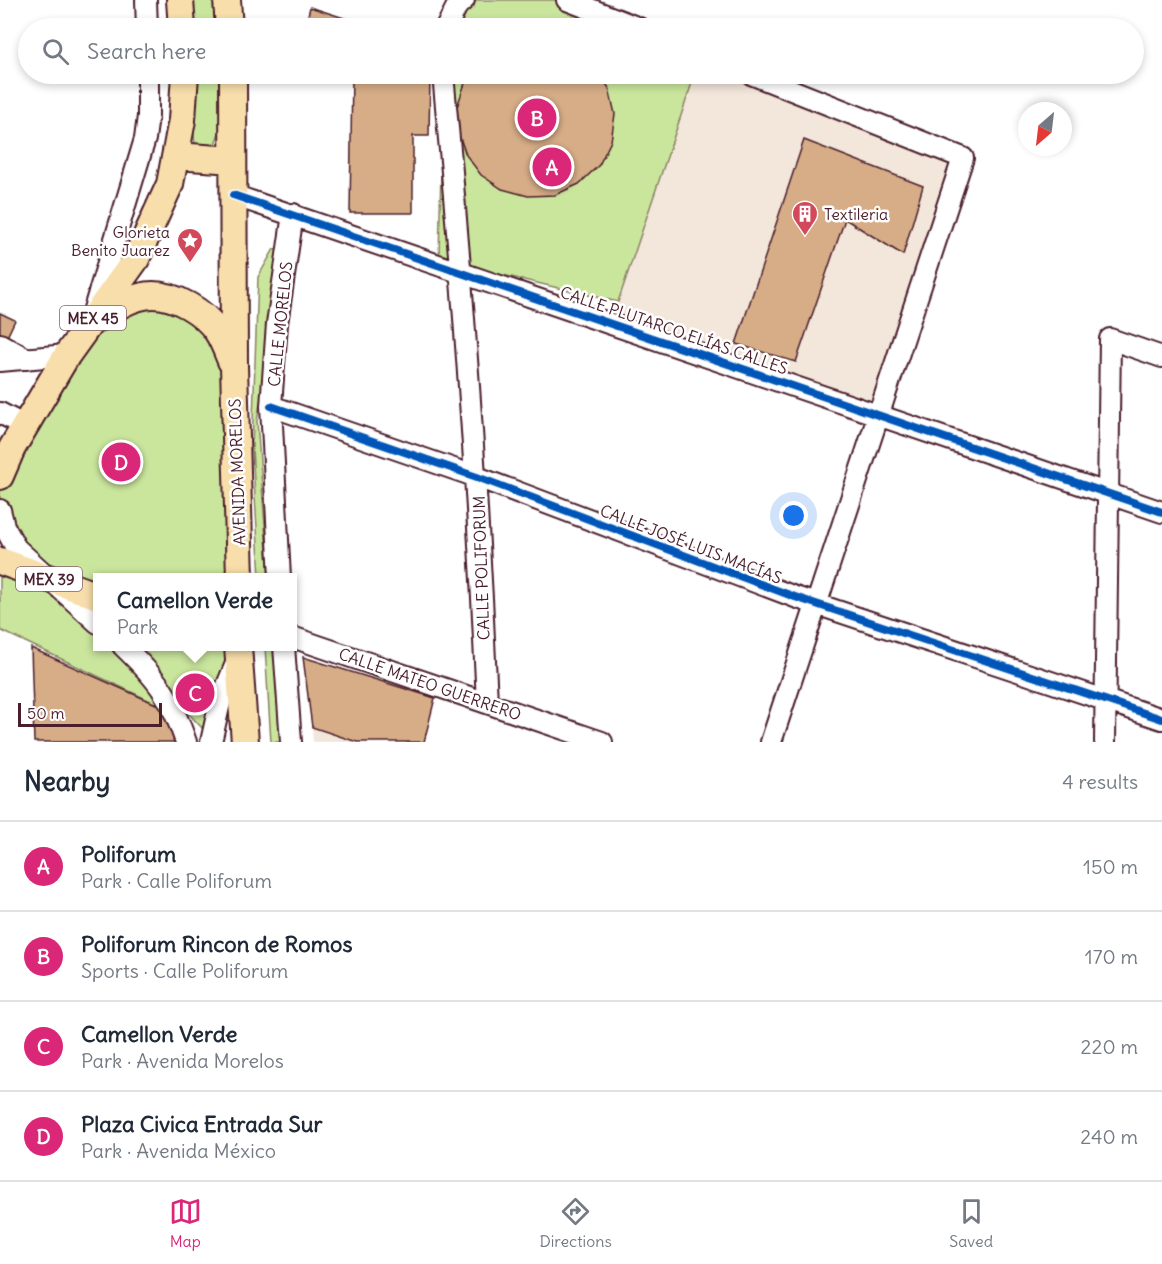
<!DOCTYPE html>
<meta charset="utf-8">
<style>
:root{--surface:#fff;--page:#f6f6f7;--text:#1f2937;--muted:#747a83;--line:#e0e1e3;--accent:#db2777}
body{margin:0;font-family:Delius,sans-serif;background:var(--page);color:var(--text)}
.compass{position:absolute;left:1018px;top:102px;width:54px;height:54px;border-radius:50%;background:var(--surface);box-shadow:0 3px 9px #0003;rotate:208deg}
.scale{position:absolute;left:18px;bottom:15px;width:144px;box-sizing:border-box;padding-left:6px;border:3px solid #4a1f2b;border-top:0;font-size:16px;line-height:21px;white-space:nowrap;color:#4a1f2b;-webkit-text-stroke:4px #fff;paint-order:stroke}
.you{position:absolute;left:794px;top:516px;width:21px;height:21px;margin:-15px;border:4px solid #fff;border-radius:50%;background:#1a73e8;box-shadow:0 0 0 9px #1a73e833}
.badge{display:grid;place-items:center;width:39px;height:39px;border-radius:50%;background:var(--accent);color:#fff;font-size:20px;font-weight:700}
.pin{position:absolute;translate:-50% -50%;border:3px solid #fff;box-shadow:0 2px 6px #0006}
.popup{position:absolute;left:93px;top:573px;width:204px;height:78px;box-sizing:border-box;display:grid;place-content:center;border-radius:0px;background:var(--surface);filter:drop-shadow(0 2px 4px #0005);font-size:20px;white-space:nowrap;color:var(--muted)}
.popup b{font-size:22px;color:var(--text)}
.popup::after{content:'';position:absolute;left:50%;top:100%;margin-left:-12px;border:12px solid transparent;border-top-color:var(--surface)}
.list{margin:0;padding:0;list-style:none}
h2{display:flex;justify-content:space-between;align-items:center;height:78px;margin:0;padding:0 24px;font-size:26px}
h2 small{font-size:20px;font-weight:400;color:var(--muted)}
.list li{display:grid;grid-template-columns:39px 1fr auto;gap:18px;align-items:center;box-sizing:border-box;height:90px;padding:0 24px;border-top:2px solid var(--line)}
.list b{display:block;font-size:22px;white-space:nowrap}
.list p{margin:0;font-size:20px;white-space:nowrap;color:var(--muted)}
.list em{font-size:20px;font-style:normal;color:var(--muted)}
.icon{flex:none;width:33px;height:33px;fill:none;stroke:currentColor;stroke-width:2;stroke-linecap:round;stroke-linejoin:round}
.map{position:relative;flex:none;width:1162px;height:742px;overflow:hidden}
.search{position:absolute;background:var(--surface);box-shadow:0 3px 9px #0003;left:18px;right:18px;top:18px;height:66px;display:flex;align-items:center;gap:15px;box-sizing:border-box;padding:0 21px;border-radius:33px;color:var(--muted);font-size:22px}
.sheet{height:438px;background:var(--surface)}
nav{display:flex;justify-content:space-around;align-items:center;box-sizing:border-box;height:84px;border-top:2px solid var(--line);background:var(--surface);font-size:16px;color:var(--muted)}
nav a{display:grid;justify-items:center;gap:3px}
nav .on{color:var(--accent)}
.map>svg:first-child{display:block}
.built{fill:#f3e6db}
.green{fill:#cae69d;stroke:#8a8264;stroke-width:1.5}
.building{fill:#d6ad87;stroke:#4a1f2b;stroke-width:1.5}
.lines{fill:none;stroke-linecap:round;stroke-linejoin:round}
.minor-casing{stroke:#4a1f2b;stroke-width:24}
.major-casing{stroke:#4a1f2b;stroke-width:30}
.minor{stroke:#fff;stroke-width:20}
.major{stroke:#f8deab;stroke-width:26}
.cycleway-casing{stroke:#fff;stroke-width:11}
.cycleway{stroke:#0057b8;stroke-width:8}
.labels{text-anchor:middle;dominant-baseline:central;stroke-width:5;stroke-linejoin:round;paint-order:stroke}
.shield{fill:#fff;stroke:#80626b;stroke-width:1.5}
.shield-label{font-size:15px;font-weight:bold;fill:#4a1f2b}
.poi-label{font-size:16px;fill:#4a1f2b;stroke:#fff;text-anchor:start}
.street-label{font-size:16px;fill:#4a1f2b;stroke:#fff}
</style>
<div class="map">
<svg width="1162" height="742" viewBox="0 0 1162 742">
<rect width="100%" height="100%" fill="#fff"/>
<filter id="ink" filterUnits="userSpaceOnUse"><feTurbulence type="fractalNoise" baseFrequency=".0167" numOctaves="2"/><feDisplacementMap in="SourceGraphic" scale="12" xChannelSelector="R" yChannelSelector="G"/><feConvolveMatrix kernelMatrix="1 2 1 2 8 2 1 2 1" color-interpolation-filters="sRGB"/></filter>
<g filter="url(#ink)">
<path class="built" d="M695,74H751L963,158L878,415L612,323Z
M312,727L357,742H313Z"/>
<path class="green" d="M183,0H227L229,28H186Z
M467,0H567L639,28H446Z
M189,74H233L234,89L213,150L195,146Z
M443,74H695L618,302L439,260Z
M274,249L285,254L257,421L269,578L260,577L252,448L258,277Z
M176,300L234,366L240,577L98,578L97,596L52,580L97,629L98,646L114,647L176,713L0,630V575L12,565L0,510V476L91,322Z
M128,647H238L237,658L202,728Z
M265,647H274L280,742H271Z"/>
<path class="building" d="M310,7L375,28H305Z
M352,74H430L429,136H413V213H350Z
M471,74H599L609,88L615,114L611,141L599,165L579,184L555,195L528,196L502,189L481,175L466,155L458,132L457,107L465,83Z
M804,140L923,186L903,255L845,219L796,362L736,344Z
M0,313L15,320L7,337L0,333Z
M31,648L176,713L179,742H34Z
M303,657L435,698L424,742H357L312,727Z"/>
<g class="lines">
<defs>
<path id="minor" d="M146,0L147,28
M567,0L639,28
M446,28L457,6L464,0
M443,74C463,283 478,493 487,703
M751,74L963,158L771,742
M233,195L1162,512
M94,309L145,139L148,116V74
M0,344L27,359
M0,361L67,355
M271,406L477,477L795,597L1162,719
M0,413L25,426
M0,510L4,526L16,548L98,623
M280,578L271,406L277,324L293,214
M292,637L602,742
M123,646C158,680 170,695 186,742
M284,646L291,742
M211,742L220,702L237,661
M1105,742L1110,339L1162,357"/>
<path id="major" d="M180,0L182,28
M227,0L229,28
M233,74L234,366L240,578
M176,156L233,160
M97,319C112,309 133,295 153,295C176,295 204,312 217,331C223,340 227,351 231,361
M0,476L12,448L67,355L136,259L170,184L182,120L185,74
M0,561L98,596
M238,646L245,742"/>
</defs>
<use href="#minor" class="minor-casing"/>
<use href="#major" class="major-casing"/>
<use href="#minor" class="minor"/>
<use href="#major" class="major"/>
<defs>
<path id="cycleway" d="M233,195L1162,512
M271,406L477,477L795,597L1162,719"/>
</defs>
<use href="#cycleway" class="cycleway-casing"/>
<use href="#cycleway" class="cycleway"/>
</g>
</g>
<defs>
<symbol id="building-pin" viewBox="-11 -11 22 30"><path d="M0 17L-7.5 6A9.5 9.5 0 1 1 7.5 6Z" fill="#d1495b" stroke="#fff"/><path d="M-4-6H4V6H1V3H-1V6H-4ZM-2.5-4.3h1.7v1.8h-1.7ZM.8-4.3h1.7v1.8H.8ZM-2.5-1h1.7V.8h-1.7ZM.8-1h1.7V.8H.8Z" fill="#fff"/></symbol>
<symbol id="sight-pin" viewBox="-11 -11 22 30"><path d="M0 17L-7.5 6A9.5 9.5 0 1 1 7.5 6Z" fill="#d1495b" stroke="#fff"/><path d="M0-6L1.8-2.2L6-1.7L2.9 1.2L3.7 5.4L0 3.3L-3.7 5.4L-2.9 1.2L-6-1.7L-1.8-2.2Z" fill="#fff"/></symbol>
</defs>
<g fill-rule="evenodd">
<use href="#building-pin" x="790" y="199" width="30" height="40"/>
<use href="#sight-pin" x="175" y="226" width="30" height="40"/>
</g>
<g class="labels">
<g class="shield">
<rect x="60" y="306" width="66" height="24" rx="4.5"/>
<rect x="16" y="567" width="66" height="24" rx="4.5"/>
</g>
<g class="shield-label">
<text x="93" y="318">MEX 45</text>
<text x="49" y="579">MEX 39</text>
</g>
<g class="poi-label">
<text x="824" y="214">Textileria</text>
<text x="170" y="232" text-anchor="end">Glorieta<tspan x="170" dy="18">Benito Juarez</tspan></text>
</g>
<g class="street-label">
<text transform="translate(280 324) rotate(-84)">CALLE MORELOS</text>
<text transform="translate(674 330) rotate(19)">CALLE PLUTARCO ELÍAS CALLES</text>
<text transform="translate(237 472) rotate(-92)">AVENIDA MORELOS</text>
<text transform="translate(691 544) rotate(21)">CALLE JOSÉ LUIS MACÍAS</text>
<text transform="translate(481 568) rotate(-92)">CALLE POLIFORUM</text>
<text transform="translate(430 684) rotate(19)">CALLE MATEO GUERRERO</text>
</g>
</g>
</svg>
<svg class="compass" viewBox="-18 -18 36 36"><path d="M0-13l5 13h-10z" fill="#e53935"/><path d="M0 13l5-13h-10z" fill="#747a83"/></svg>
<div class="scale">50 m</div>
<div class="you"></div>
<div class="pin badge" style="left:552px;top:167px">A</div>
<div class="pin badge" style="left:537px;top:118px">B</div>
<div class="pin badge" style="left:195px;top:693px">C</div>
<div class="popup"><b>Camellon Verde</b>Park</div>
<div class="pin badge" style="left:121px;top:462px">D</div>
<div class="search"><svg class="icon" aria-label="search" viewBox="0 0 24 24"><circle cx="10" cy="10" r="6"/><path d="M15 15l6 6"/></svg>Search here</div>
</div>
<section class="sheet">
<h2>Nearby<small>4 results</small></h2>
<ul class="list">
<li><span class="badge">A</span><div><b>Poliforum</b><p>Park · Calle Poliforum</p></div><em>150 m</em></li>
<li><span class="badge">B</span><div><b>Poliforum Rincon de Romos</b><p>Sports · Calle Poliforum</p></div><em>170 m</em></li>
<li><span class="badge">C</span><div><b>Camellon Verde</b><p>Park · Avenida Morelos</p></div><em>220 m</em></li>
<li><span class="badge">D</span><div><b>Plaza Civica Entrada Sur</b><p>Park · Avenida México</p></div><em>240 m</em></li>
</ul>
</section>
<nav>
<a class="on"><svg class="icon" aria-label="map" viewBox="0 0 24 24"><path d="M3 6l6-2 6 2 6-2v14l-6 2-6-2-6 2zM9 4v14M15 6v14"/></svg>Map</a>
<a><svg class="icon" aria-label="directions" viewBox="0 0 24 24"><path d="M12 3l9 9-9 9-9-9zM9 14v-3h6M13 9l2 2-2 2"/></svg>Directions</a>
<a><svg class="icon" aria-label="saved" viewBox="0 0 24 24"><path d="M7 4h10v16l-5-4-5 4z"/></svg>Saved</a>
</nav>
